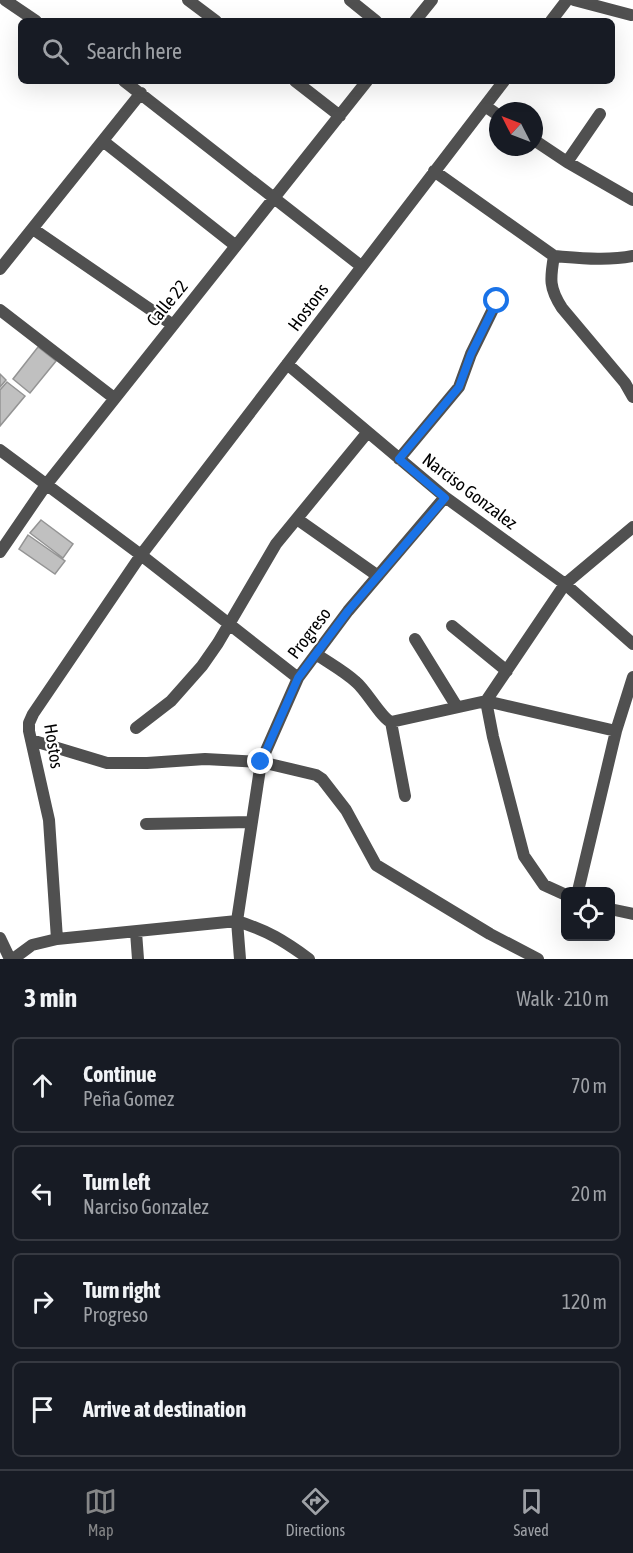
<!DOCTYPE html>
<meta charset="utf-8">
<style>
:root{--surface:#171b24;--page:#242831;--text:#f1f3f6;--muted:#9ea1a6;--line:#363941;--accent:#858687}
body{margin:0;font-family:"Asap Condensed",sans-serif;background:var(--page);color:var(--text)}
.controls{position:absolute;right:18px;bottom:18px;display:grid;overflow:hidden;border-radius:9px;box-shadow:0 6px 24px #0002}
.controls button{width:54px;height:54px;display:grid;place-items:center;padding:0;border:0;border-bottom:2px solid var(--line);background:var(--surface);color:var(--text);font:30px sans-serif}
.compass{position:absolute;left:489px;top:102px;width:54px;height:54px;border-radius:50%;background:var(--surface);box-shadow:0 6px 24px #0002;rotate:312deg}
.stop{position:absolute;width:18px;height:18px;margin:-14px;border:4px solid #1a73e8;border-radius:50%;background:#fff}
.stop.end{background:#1a73e8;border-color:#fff;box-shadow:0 2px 6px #0008}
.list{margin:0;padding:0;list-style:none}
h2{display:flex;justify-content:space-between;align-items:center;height:78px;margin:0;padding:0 24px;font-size:26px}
h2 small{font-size:20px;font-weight:400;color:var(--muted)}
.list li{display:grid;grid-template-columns:39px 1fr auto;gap:18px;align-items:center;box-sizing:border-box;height:96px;margin:0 12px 12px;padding:0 12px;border:2px solid var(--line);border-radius:9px}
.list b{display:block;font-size:22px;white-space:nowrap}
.list p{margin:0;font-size:20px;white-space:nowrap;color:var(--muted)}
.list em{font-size:20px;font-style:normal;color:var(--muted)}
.icon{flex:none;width:33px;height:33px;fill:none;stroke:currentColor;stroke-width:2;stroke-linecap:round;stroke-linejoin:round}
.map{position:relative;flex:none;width:633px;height:959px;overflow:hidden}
.search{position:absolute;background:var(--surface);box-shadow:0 6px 24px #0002;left:18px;right:18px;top:18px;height:66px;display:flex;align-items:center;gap:15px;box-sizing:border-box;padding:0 21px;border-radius:9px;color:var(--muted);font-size:22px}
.sheet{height:510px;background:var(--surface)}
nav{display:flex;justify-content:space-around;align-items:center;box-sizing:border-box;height:84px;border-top:2px solid var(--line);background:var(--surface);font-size:16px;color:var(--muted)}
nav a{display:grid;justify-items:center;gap:3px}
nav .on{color:var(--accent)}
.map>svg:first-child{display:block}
.building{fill:#c0c0c0;stroke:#949494;stroke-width:1.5}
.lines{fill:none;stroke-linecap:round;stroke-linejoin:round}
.street{stroke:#505050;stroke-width:12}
.route{stroke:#1a73e8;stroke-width:8}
.labels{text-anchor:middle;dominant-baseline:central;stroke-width:4.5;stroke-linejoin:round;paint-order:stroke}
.street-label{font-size:18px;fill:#000;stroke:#fff}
</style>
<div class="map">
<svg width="633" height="959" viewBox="0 0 633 959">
<rect width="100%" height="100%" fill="#fff"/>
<path class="building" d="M38,347L56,361L30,393L13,379Z
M0,374L6,380L0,387Z
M7,382L25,396L0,426V390Z
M41,520L73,544L63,558L30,533Z
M28,535L65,561L55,574L19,549Z"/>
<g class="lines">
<path class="street" d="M5,0L36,21
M188,0L216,21
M350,0L376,21
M574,0L631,15
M415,21L432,0
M551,21L567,0
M124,81L361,266
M295,81L340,116
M485,106L498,115
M534,140L567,162L633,200
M103,141L236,246
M567,162L600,114
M434,171L554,256C580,258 607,261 633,256
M33,229L173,325
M554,256C550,279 549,288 562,308L625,383L633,397
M0,269L141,93
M0,310L114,398
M287,364L445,497L565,584L633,644
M0,450L141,555L298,678
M399,459L459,387L471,354L497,301
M297,519L378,576
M0,552L46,485L367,81
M452,626L507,671
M415,639L457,707
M316,654C329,663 344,671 356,682C366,690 382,719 391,722L486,701L616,731
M391,722L405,796
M136,728L171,701L202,666L218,643L276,544L367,433
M31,740L107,763H147L205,759L261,762L316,775L322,779L346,810L376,865L490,934L538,959
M146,824L252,822
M578,891L616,731L633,677
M566,895L544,885L524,856L493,737L486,701L565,584L633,527
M610,909L633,914
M136,932L138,959
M0,938L10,959
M57,939L49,820L29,731V723L33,714L141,555L504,81
M13,959L32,945L57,939L237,921C268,931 283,940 309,959
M240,959L237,921L261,762L298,678L348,611L445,497"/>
</g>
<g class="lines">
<path class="route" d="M261,762L298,678L348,611L445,498L399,459L459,387L471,354L497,301"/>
</g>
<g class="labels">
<g class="street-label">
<text transform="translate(167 303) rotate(-51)">Calle 22</text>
<text transform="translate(308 307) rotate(-53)">Hostons</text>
<text transform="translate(470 491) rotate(37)">Narciso Gonzalez</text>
<text transform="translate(309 633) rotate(-53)">Progreso</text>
<text transform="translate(54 746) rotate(81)">Hostos</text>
</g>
</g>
</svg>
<div class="controls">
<button><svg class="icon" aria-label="locate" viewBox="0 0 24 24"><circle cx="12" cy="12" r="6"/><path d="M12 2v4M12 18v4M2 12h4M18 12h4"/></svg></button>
</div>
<svg class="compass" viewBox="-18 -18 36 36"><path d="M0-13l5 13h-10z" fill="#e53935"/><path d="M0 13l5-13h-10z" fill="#9ea1a6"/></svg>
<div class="stop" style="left:497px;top:301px"></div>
<div class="stop end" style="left:261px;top:762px"></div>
<div class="search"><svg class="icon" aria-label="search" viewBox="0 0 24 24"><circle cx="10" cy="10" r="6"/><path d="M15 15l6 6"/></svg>Search here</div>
</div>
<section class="sheet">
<h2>3 min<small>Walk · 210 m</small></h2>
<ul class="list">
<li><svg class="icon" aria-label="ahead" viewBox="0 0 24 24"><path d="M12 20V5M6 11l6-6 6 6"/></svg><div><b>Continue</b><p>Peña Gomez</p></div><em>70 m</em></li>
<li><svg class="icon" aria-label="left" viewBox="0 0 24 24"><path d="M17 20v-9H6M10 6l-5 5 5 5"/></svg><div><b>Turn left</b><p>Narciso Gonzalez</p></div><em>20 m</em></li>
<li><svg class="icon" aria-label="right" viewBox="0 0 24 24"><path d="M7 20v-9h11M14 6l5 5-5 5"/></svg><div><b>Turn right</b><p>Progreso</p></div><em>120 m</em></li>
<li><svg class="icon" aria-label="arrive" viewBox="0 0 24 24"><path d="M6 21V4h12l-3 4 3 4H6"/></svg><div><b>Arrive at destination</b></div></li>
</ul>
</section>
<nav>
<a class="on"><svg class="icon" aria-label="map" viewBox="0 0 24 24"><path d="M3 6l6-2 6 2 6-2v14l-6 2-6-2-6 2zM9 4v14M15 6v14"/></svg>Map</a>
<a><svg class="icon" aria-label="directions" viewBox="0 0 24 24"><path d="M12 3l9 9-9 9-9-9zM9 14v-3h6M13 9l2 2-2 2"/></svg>Directions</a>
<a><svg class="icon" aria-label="saved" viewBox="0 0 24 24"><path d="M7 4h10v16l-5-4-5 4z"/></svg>Saved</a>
</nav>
